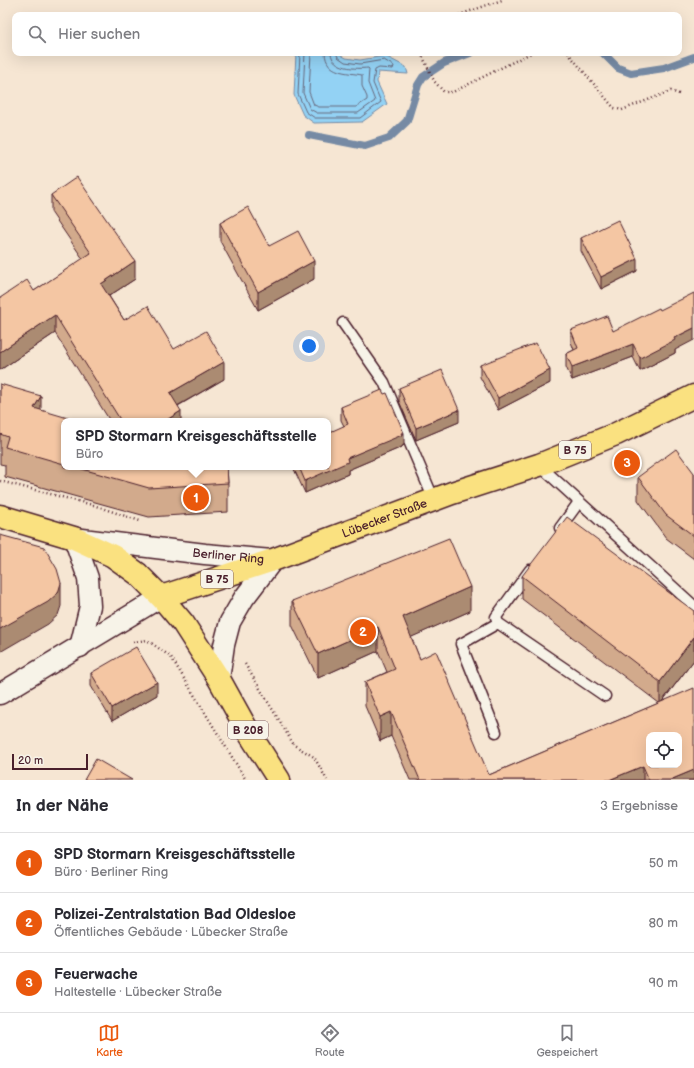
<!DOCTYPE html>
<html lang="de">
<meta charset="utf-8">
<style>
:root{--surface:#fff;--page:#f2f2f3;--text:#2b2b33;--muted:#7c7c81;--line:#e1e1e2;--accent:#ea580c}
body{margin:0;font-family:"Balsamiq Sans",sans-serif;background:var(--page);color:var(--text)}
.controls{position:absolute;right:12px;bottom:12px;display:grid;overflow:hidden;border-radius:8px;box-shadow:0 4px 16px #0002}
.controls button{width:36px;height:36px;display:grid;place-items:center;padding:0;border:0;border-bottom:1px solid var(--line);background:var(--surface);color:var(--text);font:20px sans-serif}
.scale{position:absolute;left:12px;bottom:10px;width:76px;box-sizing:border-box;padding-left:4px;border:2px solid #4a1f2b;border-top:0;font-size:11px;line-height:14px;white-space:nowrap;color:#4a1f2b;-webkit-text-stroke:3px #f7f3e8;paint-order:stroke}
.you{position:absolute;left:309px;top:346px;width:14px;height:14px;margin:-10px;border:3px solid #fff;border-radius:50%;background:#1a73e8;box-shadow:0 0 0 6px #1a73e833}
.badge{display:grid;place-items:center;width:26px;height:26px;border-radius:50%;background:var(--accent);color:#fff;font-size:13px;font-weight:700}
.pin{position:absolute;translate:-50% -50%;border:2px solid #fff;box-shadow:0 1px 4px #0006}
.popup{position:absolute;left:61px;top:418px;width:270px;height:52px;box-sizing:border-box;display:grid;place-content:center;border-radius:8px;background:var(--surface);filter:drop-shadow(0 1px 3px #0005);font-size:13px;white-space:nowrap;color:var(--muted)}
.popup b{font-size:15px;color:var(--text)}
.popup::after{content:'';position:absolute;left:50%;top:100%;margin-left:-8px;border:8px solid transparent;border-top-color:var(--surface)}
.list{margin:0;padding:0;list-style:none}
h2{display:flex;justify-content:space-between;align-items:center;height:52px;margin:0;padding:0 16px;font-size:17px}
h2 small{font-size:13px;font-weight:400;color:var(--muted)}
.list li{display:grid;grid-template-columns:26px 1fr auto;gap:12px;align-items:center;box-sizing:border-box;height:60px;padding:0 16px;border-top:1px solid var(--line)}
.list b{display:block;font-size:15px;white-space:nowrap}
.list p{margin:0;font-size:13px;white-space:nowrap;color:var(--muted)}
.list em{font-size:13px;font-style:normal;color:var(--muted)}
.icon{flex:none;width:22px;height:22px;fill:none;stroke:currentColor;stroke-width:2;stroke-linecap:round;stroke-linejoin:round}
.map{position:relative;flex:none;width:694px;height:780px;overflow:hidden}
.search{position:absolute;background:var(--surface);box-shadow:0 4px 16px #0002;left:12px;right:12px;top:12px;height:44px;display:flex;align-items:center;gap:10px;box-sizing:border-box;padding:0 14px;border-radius:8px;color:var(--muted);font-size:15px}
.sheet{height:232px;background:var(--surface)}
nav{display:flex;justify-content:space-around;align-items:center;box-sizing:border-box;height:56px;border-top:1px solid var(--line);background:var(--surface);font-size:11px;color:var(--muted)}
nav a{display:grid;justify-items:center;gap:2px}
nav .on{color:var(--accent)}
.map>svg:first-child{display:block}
.water{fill:#93d2f4;stroke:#768aa4}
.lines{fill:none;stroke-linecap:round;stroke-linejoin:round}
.shore{stroke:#67677b;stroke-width:1}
.stream{stroke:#768aa4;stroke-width:8}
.service-casing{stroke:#4a1f2b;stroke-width:13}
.minor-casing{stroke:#4a1f2b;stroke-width:23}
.primary-casing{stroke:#4a1f2b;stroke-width:25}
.path{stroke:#4a1f2b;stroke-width:2.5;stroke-dasharray:1 3;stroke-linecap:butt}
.service{stroke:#f7f3e8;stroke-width:10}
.minor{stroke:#f7f3e8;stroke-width:20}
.primary{stroke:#fae180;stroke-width:22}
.wall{fill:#d2aa8c;stroke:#4a1f2b}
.shaded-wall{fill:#ab8b72;stroke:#4a1f2b}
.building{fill:#f4c6a3;stroke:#4a1f2b;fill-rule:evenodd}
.labels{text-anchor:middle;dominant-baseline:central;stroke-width:3.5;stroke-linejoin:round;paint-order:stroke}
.shield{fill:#f7f3e8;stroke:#7e5f64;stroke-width:1}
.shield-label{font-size:11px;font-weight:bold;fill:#4a1f2b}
.street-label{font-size:12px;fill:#4a1f2b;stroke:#f7f3e8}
</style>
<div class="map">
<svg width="694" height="780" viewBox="0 0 694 780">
<rect width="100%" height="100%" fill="#f6e6d3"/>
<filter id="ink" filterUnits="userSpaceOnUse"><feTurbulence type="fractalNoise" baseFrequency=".025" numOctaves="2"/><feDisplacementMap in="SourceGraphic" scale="8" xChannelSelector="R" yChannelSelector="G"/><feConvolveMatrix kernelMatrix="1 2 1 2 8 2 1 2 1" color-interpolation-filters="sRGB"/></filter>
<g filter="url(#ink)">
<path class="water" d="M296,53H338L346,58L360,60L385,56L406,67L408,74L378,72L377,82L387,104L362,122L314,123L303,115L294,95Z"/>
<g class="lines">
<path class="shore" d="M300,53L298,94L306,112L315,118H360L381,102L373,83L375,70L379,68L393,69L394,66L384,60L360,64L345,62L338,57L336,53
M305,53L303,93L310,109L317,113H358L375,101L368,83L369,69L368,68C356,69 332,69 331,53
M311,53L309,92L314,105L319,107H356L367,100V97L362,86V75C347,72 326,74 325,53"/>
<path class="stream" d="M603,53L618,68L631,73L664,68L694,57
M309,135L365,146L389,138L407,121L418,85L423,77L444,63L470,53"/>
<defs>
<path id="service" d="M343,323L384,382L434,500
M539,465L694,606
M560,528L579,502
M530,570L496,617L498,623L605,696
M496,732L461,644L498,623"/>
<g id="minor">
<path id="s1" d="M80,647L90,606L88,578L74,538L205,554L272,560"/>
<path d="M219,679L224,645L230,622L244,598L273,560"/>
<path d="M0,694L161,597"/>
</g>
<g id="primary">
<path d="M0,516L74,538L113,556L138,574L161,597L183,623L219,679L249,733L279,780"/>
<path id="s2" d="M161,597L273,560L452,493L539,465L616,434L694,396"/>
</g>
</defs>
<use href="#service" class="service-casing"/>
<use href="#minor" class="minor-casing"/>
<use href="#primary" class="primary-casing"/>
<path class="path" d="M459,15L502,0
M421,53L434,81L444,92H453L531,53
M568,53L614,108L622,110L671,91L679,94
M0,481L93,505L140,521
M133,642L147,640L171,657L246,780
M245,664L294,745L314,757L327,780"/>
<use href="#service" class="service"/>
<use href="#minor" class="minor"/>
<use href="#primary" class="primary"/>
</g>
<path class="wall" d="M51,195L135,279L109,296L124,320L224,379L178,406L181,421H110L55,333L0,370V298L34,291L83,259L51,212Z
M220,223L269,246L314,279L258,310L220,241Z
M581,238L637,271L601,289L581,251Z
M571,330L613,331L675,350V353L640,371L633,357L572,380L566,367V354L574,350L571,342Z
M480,365L550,383L498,410L480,377Z
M0,384L41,410L64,421V467H227L228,483V512L149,517L5,477V465L0,464Z
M399,388L459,422L416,440L399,401Z
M341,407L404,445L402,446V447L348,470V474L305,493L293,467H328L344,426L341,420Z
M694,473V559L666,538L638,500V477Z
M522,576L694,611V660L662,702L694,780H410L391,736L380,741L365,706V682L387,672L378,651L318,678L292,625V601L470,611L411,637L420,659L489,775L659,703L522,599Z
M91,673L157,695L112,721L91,686Z"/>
<path class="shaded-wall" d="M637,259V271L601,289V277Z
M135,261V279L101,301V284Z
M314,261V279L258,310V292Z
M55,315V333L0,370V352Z
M694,328V340L675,350V353L640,371V358L674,338Z
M633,344V357L572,380V367Z
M224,362V379L170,410V393Z
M550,370V383L498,410V398Z
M41,396V425L34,408Z
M459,410V422L416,440V428Z
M181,411V421H165Z
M404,433V445L402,446V447L348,470V474L305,493V481L347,458Z
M61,583V606L58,615L48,624L0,652V629Z
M470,587V611L403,641V617Z
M378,627V651L318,678V654Z
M694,637V660L660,704V682Z
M157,682V695L112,721V708Z
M391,712V736L380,741V717Z
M643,766V780H609Z
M694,770V780H670Z"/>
<path class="building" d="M77,177L135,261L101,284L124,320L148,306L174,349L206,331L224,362L170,393L181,411L165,421H121L55,315L0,352V298L27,280L34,291L91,253L51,195Z
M248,207L269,246L298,231L314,261L258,292L220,223Z
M618,220L637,259L601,277L581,238Z
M694,293V328L674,338L675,340L640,358L633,344L572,367L566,354L578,348L571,330L607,316L613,331L659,308L660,310Z
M536,343L550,370L498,398L480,365Z
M442,370L459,410L416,428L399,388Z
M0,384L41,396L34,408L78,421H64V464L5,447L8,437L0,434Z
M382,390L384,394L387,393L404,433H401L402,435L347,458L348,462L305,481L299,467H328V433L348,424L341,407Z
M676,449L694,473V536L666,515L638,477Z
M75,467H227L228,483L149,488Z
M567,517L694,611V637L660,682L522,576Z
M0,535L44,547L57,569L61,583L58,593L48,602L0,629Z
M449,538L470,587L403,617L420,659L436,651L489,775L694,688V770L670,780H649L643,766L609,780H420L391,712L380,717L365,682L395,669L378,627L318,654L292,601ZM649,735H679V765H649Z
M136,647L157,682L112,708L91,673Z
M96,759L132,780H84Z"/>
</g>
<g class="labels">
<g class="shield">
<rect x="559" y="441" width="32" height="18" rx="3"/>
<rect x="201" y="570" width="32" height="18" rx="3"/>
<rect x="228" y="721" width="40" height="18" rx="3"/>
</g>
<g class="shield-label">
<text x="575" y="450">B 75</text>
<text x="217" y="579">B 75</text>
<text x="248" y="730">B 208</text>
</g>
<g class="street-label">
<text stroke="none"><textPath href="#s2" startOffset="237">Lübecker Straße</textPath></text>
<text stroke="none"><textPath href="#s1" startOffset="268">Berliner Ring</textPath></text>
</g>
</g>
</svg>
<div class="controls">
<button><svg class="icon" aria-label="locate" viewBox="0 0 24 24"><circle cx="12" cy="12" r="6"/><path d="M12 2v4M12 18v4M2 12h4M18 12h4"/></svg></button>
</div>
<div class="scale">20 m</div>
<div class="you"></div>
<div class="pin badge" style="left:196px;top:498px">1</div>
<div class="popup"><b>SPD Stormarn Kreisgeschäftsstelle</b>Büro</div>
<div class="pin badge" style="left:363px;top:632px">2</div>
<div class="pin badge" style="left:627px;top:463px">3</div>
<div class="search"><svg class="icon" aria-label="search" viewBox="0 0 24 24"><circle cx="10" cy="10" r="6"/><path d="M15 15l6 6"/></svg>Hier suchen</div>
</div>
<section class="sheet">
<h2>In der Nähe<small>3 Ergebnisse</small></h2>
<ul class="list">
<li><span class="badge">1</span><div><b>SPD Stormarn Kreisgeschäftsstelle</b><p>Büro · Berliner Ring</p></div><em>50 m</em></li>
<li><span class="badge">2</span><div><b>Polizei-Zentralstation Bad Oldesloe</b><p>Öffentliches Gebäude · Lübecker Straße</p></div><em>80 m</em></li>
<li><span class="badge">3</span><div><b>Feuerwache</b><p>Haltestelle · Lübecker Straße</p></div><em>90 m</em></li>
</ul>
</section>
<nav>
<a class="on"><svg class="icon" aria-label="map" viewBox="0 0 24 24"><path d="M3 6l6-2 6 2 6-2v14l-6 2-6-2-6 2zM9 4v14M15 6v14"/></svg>Karte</a>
<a><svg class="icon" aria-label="directions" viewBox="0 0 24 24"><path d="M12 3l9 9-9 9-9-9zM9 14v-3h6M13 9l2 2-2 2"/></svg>Route</a>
<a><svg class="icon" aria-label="saved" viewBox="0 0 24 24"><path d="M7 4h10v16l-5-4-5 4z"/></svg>Gespeichert</a>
</nav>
